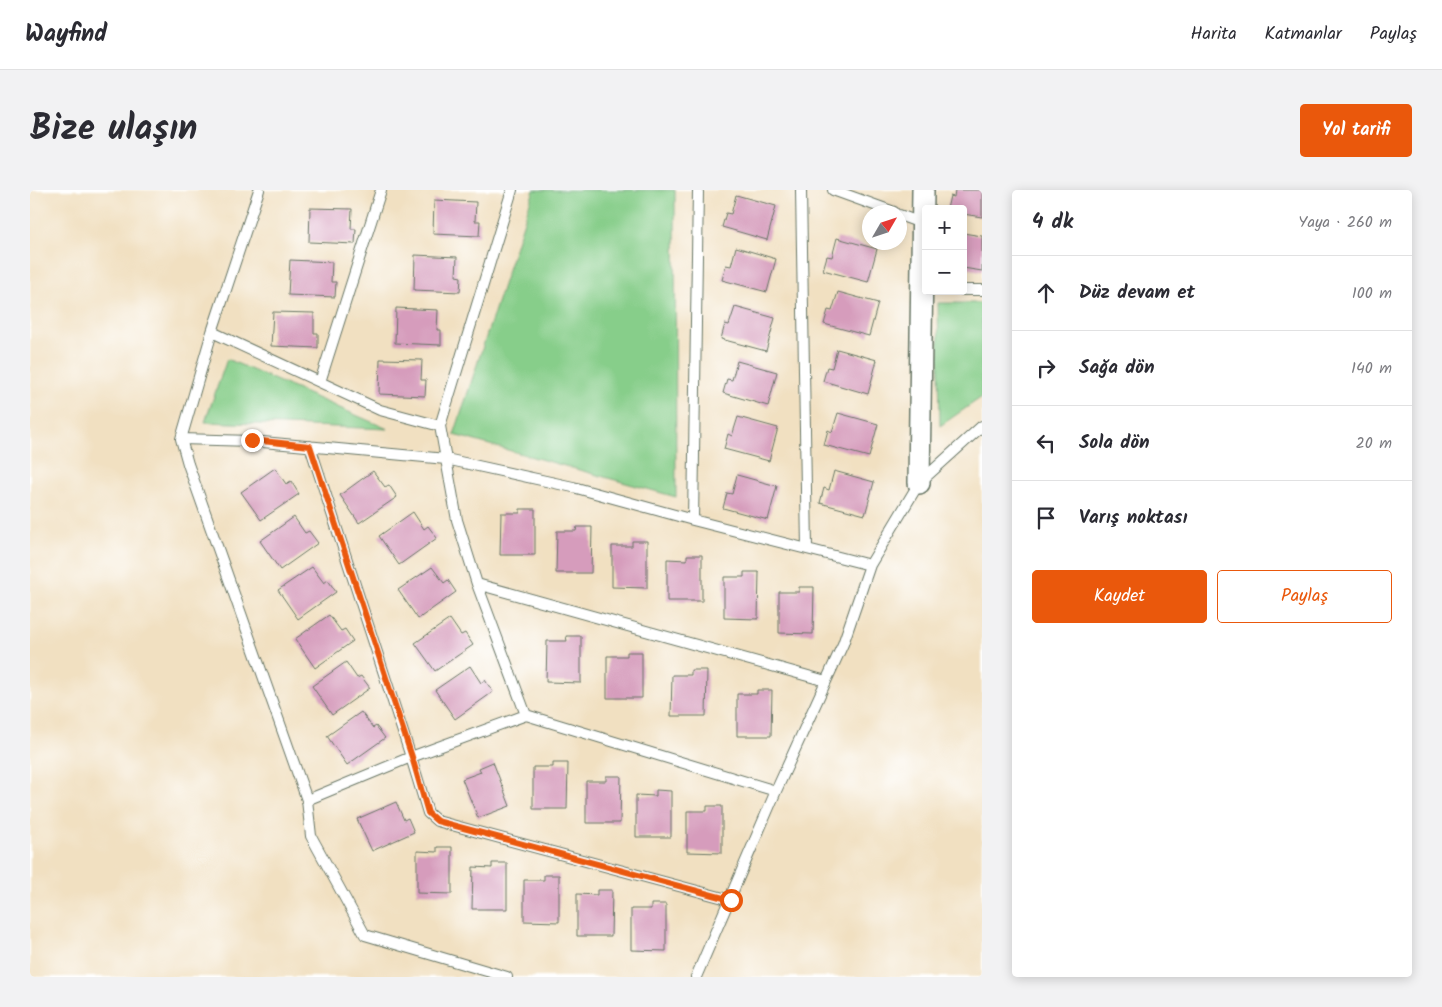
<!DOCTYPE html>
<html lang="tr">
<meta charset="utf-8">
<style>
:root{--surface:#fff;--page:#f2f2f3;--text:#2b2b33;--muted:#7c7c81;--line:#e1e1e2;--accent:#ea580c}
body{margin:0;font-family:Kalam,sans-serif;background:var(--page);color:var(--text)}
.controls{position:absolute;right:15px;top:15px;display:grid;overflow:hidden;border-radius:5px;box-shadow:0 2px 12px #0003}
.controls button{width:45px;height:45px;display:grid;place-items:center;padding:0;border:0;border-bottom:1px solid var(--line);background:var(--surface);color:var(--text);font:25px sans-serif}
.compass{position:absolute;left:832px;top:15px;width:45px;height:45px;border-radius:50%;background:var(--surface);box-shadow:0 2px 12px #0003;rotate:51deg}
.stop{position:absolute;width:15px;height:15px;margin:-11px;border:4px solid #ea580c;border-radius:50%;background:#fff}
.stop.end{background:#ea580c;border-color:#fff;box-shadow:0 1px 5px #0008}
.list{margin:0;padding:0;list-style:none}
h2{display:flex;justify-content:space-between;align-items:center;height:65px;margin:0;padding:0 20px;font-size:21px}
h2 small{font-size:16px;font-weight:400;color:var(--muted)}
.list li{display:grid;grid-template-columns:32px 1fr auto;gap:15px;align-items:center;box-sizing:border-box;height:75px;padding:0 20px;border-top:1px solid var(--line)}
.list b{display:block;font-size:19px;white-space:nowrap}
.list em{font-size:16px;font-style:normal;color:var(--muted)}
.actions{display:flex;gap:10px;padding:15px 20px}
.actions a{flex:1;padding:11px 0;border:1px solid var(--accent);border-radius:5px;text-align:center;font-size:18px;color:var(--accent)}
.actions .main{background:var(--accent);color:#fff}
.icon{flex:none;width:28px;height:28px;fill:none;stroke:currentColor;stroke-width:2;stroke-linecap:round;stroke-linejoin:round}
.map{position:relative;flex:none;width:952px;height:787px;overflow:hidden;border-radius:5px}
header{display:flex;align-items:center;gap:30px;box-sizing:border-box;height:70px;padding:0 25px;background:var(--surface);border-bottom:1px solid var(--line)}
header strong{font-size:24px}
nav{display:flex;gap:28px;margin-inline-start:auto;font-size:18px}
.intro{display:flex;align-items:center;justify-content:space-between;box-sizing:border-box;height:120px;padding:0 30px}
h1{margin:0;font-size:35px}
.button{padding:12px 22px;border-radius:5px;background:var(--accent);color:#fff;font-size:18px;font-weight:700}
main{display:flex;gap:30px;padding:0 30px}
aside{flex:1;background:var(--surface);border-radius:5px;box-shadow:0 2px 12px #0003}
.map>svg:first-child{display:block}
.green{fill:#87ce8a;stroke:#53865f}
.building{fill:#d69cbc}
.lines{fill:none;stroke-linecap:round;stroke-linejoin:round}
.service-casing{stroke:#687665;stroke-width:12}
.minor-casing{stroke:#687665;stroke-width:24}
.service{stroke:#fff;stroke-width:10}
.minor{stroke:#fff;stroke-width:21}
.route{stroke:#ea580c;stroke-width:6}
</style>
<header>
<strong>Wayfind</strong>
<nav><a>Harita</a><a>Katmanlar</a><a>Paylaş</a></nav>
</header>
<div class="intro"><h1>Bize ulaşın</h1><a class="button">Yol tarifi</a></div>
<main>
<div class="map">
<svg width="952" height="787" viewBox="0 0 952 787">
<rect width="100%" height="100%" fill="#fff"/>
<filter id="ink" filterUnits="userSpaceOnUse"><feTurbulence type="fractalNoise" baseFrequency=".02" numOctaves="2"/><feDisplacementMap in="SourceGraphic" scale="10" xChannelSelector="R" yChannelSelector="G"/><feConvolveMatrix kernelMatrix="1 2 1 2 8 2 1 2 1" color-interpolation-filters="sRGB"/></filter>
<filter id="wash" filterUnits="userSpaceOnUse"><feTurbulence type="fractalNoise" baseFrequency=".0096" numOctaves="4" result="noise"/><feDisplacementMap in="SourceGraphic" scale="20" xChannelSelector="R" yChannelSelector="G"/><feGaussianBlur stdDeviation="1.12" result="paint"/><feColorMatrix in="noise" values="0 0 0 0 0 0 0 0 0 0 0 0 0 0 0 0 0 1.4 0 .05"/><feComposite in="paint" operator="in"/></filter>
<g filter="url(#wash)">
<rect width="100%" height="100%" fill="#f1e0c1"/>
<path class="green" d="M504,0H645L646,307L424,245Z
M908,113H952V207L910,236Z
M197,169L358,239L175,232Z"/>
<g id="blocks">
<path class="building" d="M925,0H952V27L933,24V19H917L920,6L924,7Z
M706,5L746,16L737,50L692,37L696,23L701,24Z
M404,10L446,12L445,31H450L449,46L403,44Z
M280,18L322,19L321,39H326L325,54L279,52Z
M933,43L952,46V81L933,78Z
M807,48L847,59L838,92L793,80L797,66L802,67Z
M706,57L746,69L737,102L692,90L696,75L701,76Z
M385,65L427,67L426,86L431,87L430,102L384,100Z
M260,70L302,72L301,92H306L305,107L258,105Z
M808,102L848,113L839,146L794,134L798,120L802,121Z
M705,117L745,128L736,161L691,149L695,134L699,135Z
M366,118L408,120L407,140H411V155L365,153Z
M243,122L284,123V143H288V158L241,156Z
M807,159L847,170L838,204L793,191L797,177L802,178Z
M350,169L392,170L391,190H396L395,206L349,204Z
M707,171L747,182L738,216L693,203L697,189L702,190Z
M808,223L848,234L839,267L794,255L798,240L802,242Z
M708,227L748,238L739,271L694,259L698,244L702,246Z
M245,278L256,294L261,291L269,304L231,330L211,302Z
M343,281L355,297L359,295L367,307L329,333L310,305Z
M804,281L844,292L835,325L790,313L794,298L799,300Z
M707,285L747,296L738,330L693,318L697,303L702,304Z
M490,319H505V365H470L471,323H490Z
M383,322L394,339L398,336L407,348L369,375L349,346Z
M264,327L275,343L279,341L288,353L250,380L230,351Z
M547,337H562L561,383H526L527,341H546Z
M602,351H617V398L582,397V356H602Z
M657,365H672V411H637V369L657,370Z
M282,377L294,393L298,390L306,402L268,429L248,400Z
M402,377L414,393L418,390L426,402L388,429L368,400Z
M714,382H729L728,429L694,428V387H714Z
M769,397H784L783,444L749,443V402H769Z
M299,425L311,441L315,439L323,451L285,478L265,449Z
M420,429L431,445L435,443L443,455L405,481L385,453Z
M536,446H551V493L516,492L517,451H537Z
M597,462H612V508H577V466H597Z
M316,472L327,488L331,486L340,498L302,525L282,496Z
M440,476L451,493L455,490L463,502L425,529L405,500Z
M661,480H677L676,526H641L642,485H661Z
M727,500H742L741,546H707V504H727Z
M331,522L343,538L346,536L355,548L317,575L297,546Z
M463,572L480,616L448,628L432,589L451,582L449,578Z
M523,573H538L537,619H503V577H523Z
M576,586H591L590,633H556V591H576Z
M626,600L641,601V647H606V605L626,606Z
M366,612L374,630L378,628L384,642L342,661L327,629Z
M677,616H692V663L657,662V621H677Z
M407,657H422V704L387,703V661L407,662Z
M462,673H477V719H442L443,677L462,678Z
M514,685H529V732L494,731V690H514Z
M567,700H582L581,746H547V704L567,705Z
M621,714H636V761L601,760V719H621Z"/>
</g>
</g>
<g filter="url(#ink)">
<use href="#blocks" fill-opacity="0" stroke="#687665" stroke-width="1"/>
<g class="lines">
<defs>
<path id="service" d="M229,0L182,142L151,249L158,274L277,610L281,646L335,745L477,787
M482,0L410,236L427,330L447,394L496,525
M771,0L777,359
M803,0L864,22
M869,25L894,34
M933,100H952
M182,142L350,220L410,236
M290,192L351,0
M151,249L222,251L416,269L543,297L663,330L840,375
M280,256L381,567L398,623L407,631L701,710
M663,330L668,0
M447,394L796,491
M277,610L381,567L496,525L746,601
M666,787L746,601L813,454L840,375L889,293L952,236"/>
<path id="minor" d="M889,293L893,0"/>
</defs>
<use href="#service" class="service-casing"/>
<use href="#minor" class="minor-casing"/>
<use href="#service" class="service"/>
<use href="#minor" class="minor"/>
</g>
</g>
<g class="lines" filter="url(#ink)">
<path class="route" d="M222,250L280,256L382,567L398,623L407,631L701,710"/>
</g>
</svg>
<div class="controls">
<button>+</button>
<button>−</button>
</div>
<svg class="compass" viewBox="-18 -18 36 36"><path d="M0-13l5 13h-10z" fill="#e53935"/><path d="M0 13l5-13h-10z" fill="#7c7c81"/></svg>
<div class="stop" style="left:701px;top:710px"></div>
<div class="stop end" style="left:222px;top:250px"></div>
</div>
<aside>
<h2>4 dk<small>Yaya · 260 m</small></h2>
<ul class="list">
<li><svg class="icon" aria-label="ahead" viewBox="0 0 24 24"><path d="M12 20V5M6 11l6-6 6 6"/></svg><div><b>Düz devam et</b></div><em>100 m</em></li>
<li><svg class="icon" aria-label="right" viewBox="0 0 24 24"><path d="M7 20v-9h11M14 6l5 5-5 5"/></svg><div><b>Sağa dön</b></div><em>140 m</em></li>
<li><svg class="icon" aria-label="left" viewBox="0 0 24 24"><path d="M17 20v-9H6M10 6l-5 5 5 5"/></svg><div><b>Sola dön</b></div><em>20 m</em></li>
<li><svg class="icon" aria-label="arrive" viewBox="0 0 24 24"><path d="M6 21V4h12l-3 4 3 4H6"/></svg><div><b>Varış noktası</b></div></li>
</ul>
<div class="actions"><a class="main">Kaydet</a><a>Paylaş</a></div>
</aside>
</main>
